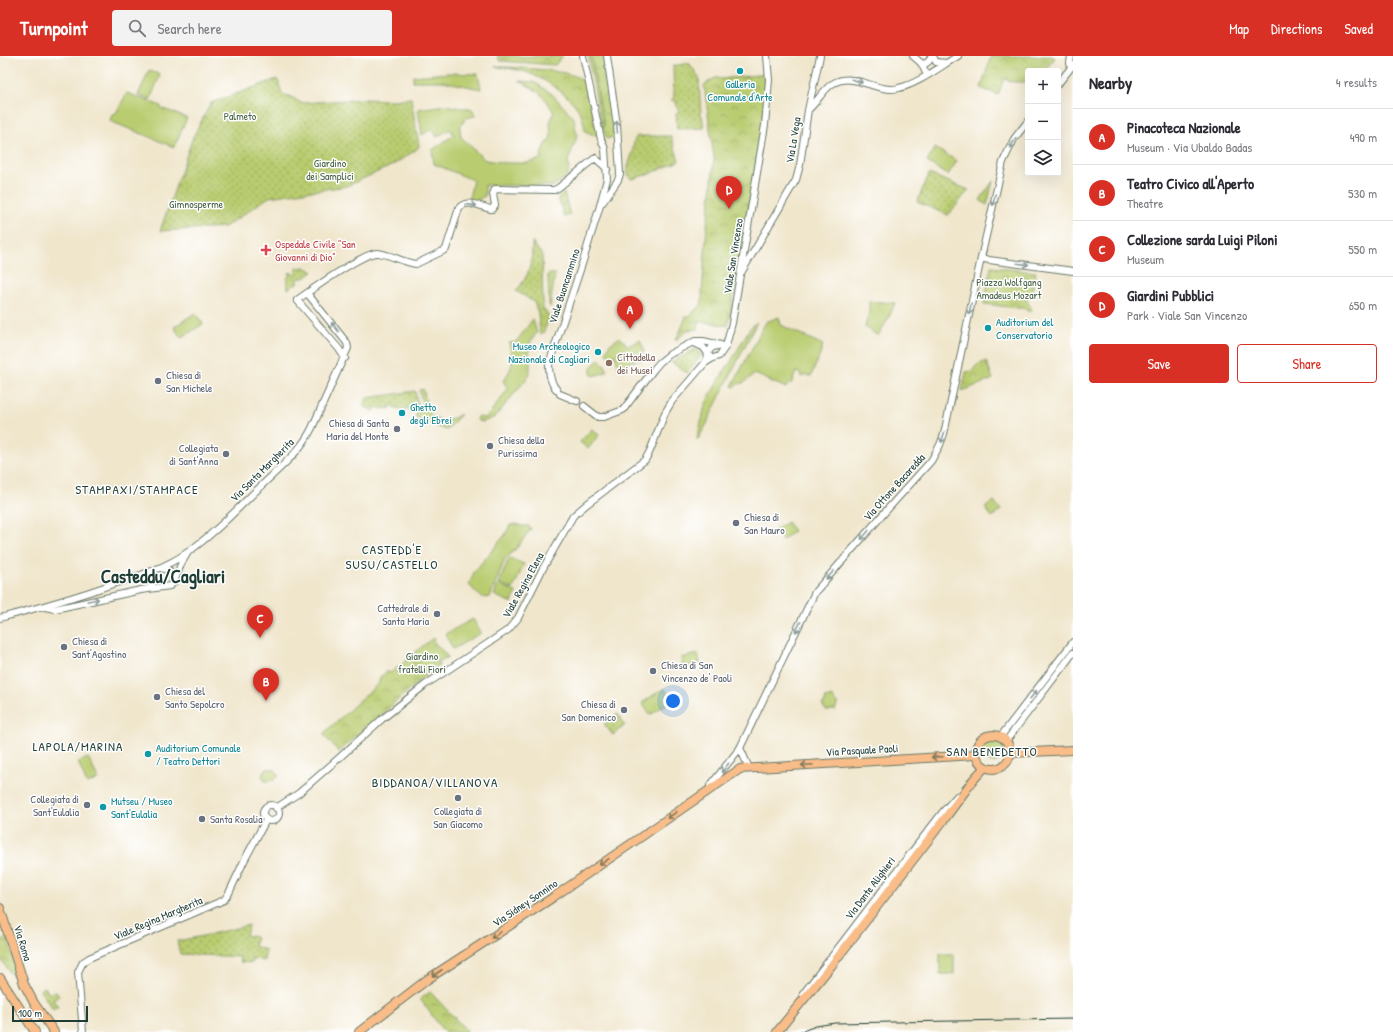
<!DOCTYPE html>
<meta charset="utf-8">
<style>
:root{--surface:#fff;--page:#f2f2f3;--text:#2b2b33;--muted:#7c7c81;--line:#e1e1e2;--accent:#d93025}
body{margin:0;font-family:"Patrick Hand",sans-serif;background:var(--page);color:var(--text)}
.controls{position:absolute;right:12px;top:12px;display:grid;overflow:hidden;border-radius:4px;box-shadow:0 4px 16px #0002}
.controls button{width:36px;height:36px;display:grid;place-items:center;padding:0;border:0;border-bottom:1px solid var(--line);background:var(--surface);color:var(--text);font:20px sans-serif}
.scale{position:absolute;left:12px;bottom:10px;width:76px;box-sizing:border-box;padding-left:4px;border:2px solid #1f3d34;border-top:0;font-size:11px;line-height:14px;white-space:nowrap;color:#1f3d34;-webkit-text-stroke:3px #fff;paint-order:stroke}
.you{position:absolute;left:673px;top:645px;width:14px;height:14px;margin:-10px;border:3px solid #fff;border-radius:50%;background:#1a73e8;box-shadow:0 0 0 6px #1a73e833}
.badge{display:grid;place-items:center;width:26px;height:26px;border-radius:50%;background:var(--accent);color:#fff;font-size:13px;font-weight:700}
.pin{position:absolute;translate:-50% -33px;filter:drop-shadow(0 1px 2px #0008)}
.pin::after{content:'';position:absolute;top:21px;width:14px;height:12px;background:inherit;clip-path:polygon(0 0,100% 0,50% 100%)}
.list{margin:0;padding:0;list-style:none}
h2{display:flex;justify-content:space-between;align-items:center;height:52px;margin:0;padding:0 16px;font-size:17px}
h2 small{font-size:13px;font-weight:400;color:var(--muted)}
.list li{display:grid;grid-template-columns:26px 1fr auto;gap:12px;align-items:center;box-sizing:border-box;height:56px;padding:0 16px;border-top:1px solid var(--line)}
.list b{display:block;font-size:15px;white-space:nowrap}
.list p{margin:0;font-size:13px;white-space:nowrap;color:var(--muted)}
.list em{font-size:13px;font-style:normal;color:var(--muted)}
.actions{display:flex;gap:8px;padding:12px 16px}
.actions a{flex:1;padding:9px 0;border:1px solid var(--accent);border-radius:4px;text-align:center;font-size:14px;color:var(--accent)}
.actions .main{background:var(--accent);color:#fff}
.icon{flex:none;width:22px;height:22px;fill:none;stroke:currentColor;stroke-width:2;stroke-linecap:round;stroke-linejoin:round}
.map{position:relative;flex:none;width:1073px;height:976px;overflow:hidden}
header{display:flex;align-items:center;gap:24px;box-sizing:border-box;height:56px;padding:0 20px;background:var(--accent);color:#fff}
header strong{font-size:19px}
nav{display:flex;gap:22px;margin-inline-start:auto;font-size:14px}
.search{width:280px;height:36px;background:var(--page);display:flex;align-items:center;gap:10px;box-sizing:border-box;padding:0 14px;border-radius:4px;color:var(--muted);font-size:15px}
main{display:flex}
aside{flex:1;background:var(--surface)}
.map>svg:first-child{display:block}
.grass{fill:#b9cc70;stroke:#6c8452}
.park{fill:url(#park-crowns);stroke:#6c8452}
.garden{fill:url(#garden-dots);stroke:#6c8452}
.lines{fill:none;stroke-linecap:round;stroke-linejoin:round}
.minor-casing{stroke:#687869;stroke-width:8}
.major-casing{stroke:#687869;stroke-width:10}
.minor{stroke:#fff;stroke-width:6}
.major{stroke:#f8bd89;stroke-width:8}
.tram{stroke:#1f3d34;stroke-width:1}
.oneway{stroke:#8f9e9a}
.oneway2{stroke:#81775a}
.culture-dot{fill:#0f9aa8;stroke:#fff;stroke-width:1.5}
.health-dot{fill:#e0444e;stroke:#fff;stroke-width:1.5}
.education-dot{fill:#8d6e63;stroke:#fff;stroke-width:1.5}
.worship-dot{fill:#6b7280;stroke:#fff;stroke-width:1.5}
.labels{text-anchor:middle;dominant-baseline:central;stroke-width:3;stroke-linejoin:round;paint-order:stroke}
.culture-label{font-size:11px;fill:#0d838f;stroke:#fff;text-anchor:start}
.park-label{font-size:11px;fill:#466143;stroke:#fff}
.street-label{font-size:11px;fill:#1f3d34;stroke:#fff}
.health-label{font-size:11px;fill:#be3a42;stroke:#fff;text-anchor:start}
.education-label{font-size:11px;fill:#785e54;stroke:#fff;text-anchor:start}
.worship-label{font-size:11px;fill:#5b616d;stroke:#fff;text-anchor:start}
.quarter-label{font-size:13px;letter-spacing:1px;fill:#1f3d34;stroke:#fff}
.town-label{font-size:19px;font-weight:bold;fill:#1f3d34;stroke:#fff}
</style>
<header>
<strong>Turnpoint</strong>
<div class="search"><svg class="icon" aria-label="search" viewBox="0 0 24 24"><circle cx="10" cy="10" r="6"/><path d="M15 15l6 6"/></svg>Search here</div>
<nav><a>Map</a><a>Directions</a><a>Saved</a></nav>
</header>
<main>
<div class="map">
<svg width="1073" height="976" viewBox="0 0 1073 976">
<defs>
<pattern id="park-crowns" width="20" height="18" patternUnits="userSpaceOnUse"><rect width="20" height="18" fill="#b9cc70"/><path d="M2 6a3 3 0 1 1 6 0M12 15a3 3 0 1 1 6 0" fill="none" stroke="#96a75d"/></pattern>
<pattern id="garden-dots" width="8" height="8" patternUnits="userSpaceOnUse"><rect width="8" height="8" fill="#b9cc70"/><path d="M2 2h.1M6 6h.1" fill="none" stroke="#96a75d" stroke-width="1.8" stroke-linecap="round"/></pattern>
</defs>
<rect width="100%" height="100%" fill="#fff"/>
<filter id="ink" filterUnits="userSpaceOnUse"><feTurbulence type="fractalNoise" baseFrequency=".025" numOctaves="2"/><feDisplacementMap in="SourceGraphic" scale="8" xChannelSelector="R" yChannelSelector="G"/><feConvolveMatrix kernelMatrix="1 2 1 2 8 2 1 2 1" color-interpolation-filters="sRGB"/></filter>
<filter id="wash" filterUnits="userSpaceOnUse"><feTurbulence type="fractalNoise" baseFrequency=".012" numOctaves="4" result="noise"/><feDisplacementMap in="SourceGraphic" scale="16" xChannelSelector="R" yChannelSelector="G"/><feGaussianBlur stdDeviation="0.9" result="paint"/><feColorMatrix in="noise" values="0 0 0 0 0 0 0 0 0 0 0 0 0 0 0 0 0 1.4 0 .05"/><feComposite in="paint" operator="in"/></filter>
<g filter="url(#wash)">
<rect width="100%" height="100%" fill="#f0e6cc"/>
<path class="grass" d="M149,14L160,19L150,44L138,39Z
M449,17L478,18L481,33L442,25H413V20Z
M519,25L534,26L552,38L574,62L577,81L568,105L569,112L567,121L553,130L485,129V140L476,145L469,142L473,124L434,108L432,94L454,79L450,73L437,81L432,73L422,79L418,53L445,49L461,52H470L473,54L475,60L466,62L460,71L461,81L485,104L506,107H527L541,103L542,95L551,81L550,66L554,57C544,39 537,33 519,25Z
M127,37L161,50V52L187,62L174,91L110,65L112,58L116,57Z
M935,92L957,105L948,119L927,106Z
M993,125L987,149L980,144Z
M548,218H555L550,251L549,248Z
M869,245L895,247L889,261L878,280L865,271L869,256Z
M195,257L203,268L181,282L174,271Z
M779,261L781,269L823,289L820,299L811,320L804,319L803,321L800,320L801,318L796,316L791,328L789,327L786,332L755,318L743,327L738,328L735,331L732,330L766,266Z
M533,263L537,277C522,292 533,302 529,320L495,361L483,366L478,365L477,363L479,360L482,362L487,361L508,333L503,325C515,308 513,306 509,287L516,286Z
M757,266L708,364V366L698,383H697L705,350L710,339L728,309H729L750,272Z
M620,281L628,290L640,284L645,295L642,297L644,301L641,305L638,303L619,312L615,300H610L606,297L609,289Z
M599,303L605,309L607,316L593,320L591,318V311Z
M423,333L430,359L442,365L454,362L461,358L447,374L416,363V354L423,350L419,334Z
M592,373L599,379L588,393L580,386Z
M994,445L1001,454L992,461L985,452Z
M787,466L794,475L782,484L775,474Z
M517,468L522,470H529L531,473L515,494L505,503L490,541C481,544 476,536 469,529L474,516L505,479L510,469Z
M509,502L524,508L513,533L499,527Z
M498,528L516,536L512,547L494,539Z
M473,563L481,577L453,593L445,578Z
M698,598L700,607L683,611L681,602Z
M664,632L672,644L650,659L642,647Z
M831,640L833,641V642L836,647H838V649H837L835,655L834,654L827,655V656L822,649H823L826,643L825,642H831Z
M980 695a12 12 0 1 1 24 0a12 12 0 1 1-24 0Z
M88,702L89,703L98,723L87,728L78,706Z
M266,713C272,712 277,713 278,720L274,724L265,725L262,719Z
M940,898H954V918H940Z"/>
<path class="park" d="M497,0H563L555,9L500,5Z
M591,0H604L615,67V80L607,83L602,73L604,70Z
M991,0H1052L1055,2L1044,15H1028V26H1014L1004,23L998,39L981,32Z
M495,10C514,12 567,13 581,23C584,24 585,27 586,30L597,76L596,80L585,75C584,68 583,61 579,55C571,39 539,19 522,15C513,12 504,12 495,11Z
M767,18L763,68L728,270L699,265L698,273L688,274L676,284L675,282L678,280L686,261L690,260C697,250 703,254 702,238L707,170L711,137L714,102L704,29L715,22H719L720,23Z
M564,137L570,159L564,161L558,141Z
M991,211L1036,216L1031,240L1026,243L1032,254L1030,255L1024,252H1017L984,248Z
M986,305L993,323L962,335L966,316L972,315L977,309Z
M433,582L435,583L433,585L448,601L439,605V610L419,625L339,696L323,678L379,627L380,621L388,615L390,617L410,602V600Z
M8,882L17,919L12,920L0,901V884Z
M430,936L468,976H444L420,943Z"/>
<path class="garden" d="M588,0H591L604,70L602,73Z
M689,7L699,21L701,59H702L704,72L677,73L676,57L679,56L675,44H671L674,42L673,10Z
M277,23C280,28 280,34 283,39L290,40L301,47L364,43L393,44L411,42L419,90L417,93L393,109L347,130L269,141L225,171L160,175L193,81L211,47Z
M637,80H671L679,105L652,117L632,123L630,122C624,114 630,106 632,98C634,90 632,86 637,80Z
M929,118L969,134L948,159L917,146Z
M532,186L542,199L543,253L549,259V263L543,277L540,278L538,257L534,246L516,235C529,221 533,205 532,186Z
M305,211L313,216L305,222H299L297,224V227L288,233L287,224L290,216L294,218L297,215V212Z
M696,293L700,296L701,300L687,317L671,306Z
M415,335L419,352L416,354L394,352V348L391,349V352L381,353L377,351L374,355L363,350L367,342Z
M617,658L625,669L613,679L604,668Z
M249,869L246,879L255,881V882L256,883L254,890L266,894L264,905L251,902L250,903L253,904L252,907L240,906V901L180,898L177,885L203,880Z
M45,931L49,938L55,935L59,940L53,944L58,951L53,954L40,934Z"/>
</g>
<g filter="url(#ink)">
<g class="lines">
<defs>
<path id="minor" d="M913,0L921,7L927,19
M933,0L936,6L946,7
M921,7L925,8L929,5L931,0
M1071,12L1070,7L1071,0
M1058,28L1073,9
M809,53C817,46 823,34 832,28C854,14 876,38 899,32C918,28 941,10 958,0
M603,146L618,124L620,118L617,69L607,0
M981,202L989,204L1073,215
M741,217L796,124L800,109L808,54L820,0
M693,287L703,291L709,299
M345,302L339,293L297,244C310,235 364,196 377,197C390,198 402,206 416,208L443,195L446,193L459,152C467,143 480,150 490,153H492L495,149L493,138L495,133L554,134L558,132L595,102L602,108L607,113
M705,307C709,298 707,291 718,290
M557,334C550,327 549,318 549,308L583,205L599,153L607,123L605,93L601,83L583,0
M560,338L577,345
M584,350L598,361H604L623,354L654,313L660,306L670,298L695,285H703L721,289
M160,512C169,515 173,512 173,525
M151,516C148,522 148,528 155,532
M45,551L55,553L141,534L170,530L174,526L181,508L187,498
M0,562C38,552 76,541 113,528C139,520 166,512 188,496C214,478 235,455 258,433C277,414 300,397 312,372L348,292L347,287L307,237
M1001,680L1073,586
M1006,685L1073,597
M740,692L749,712
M710,730L740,692L815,536L885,456L931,405L940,389L944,378L981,202L1003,106L1014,83L1028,65
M263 757a8 8 0 1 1 16 0a8 8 0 1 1-16 0Z
M276,752L299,737L339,702L382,663L425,629L508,574L518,562L542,514L573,460L587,448L645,404L650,395L665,357L672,345L705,307L713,302L719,300L726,290L732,267L765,69L769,24L767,0
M803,938L904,806L942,757L957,740
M83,976L78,916L83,906L89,902L224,844L229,837L244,805L266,764"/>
<path id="major" d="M976 696a17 17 0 1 1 34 0a17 17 0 1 1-34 0Z
M1010,697L1073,694
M0,852L24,928L34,947L54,976
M0,922L35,976
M359,976L428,923L552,842L740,713L976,699
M777,976L831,910L946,761L974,723L985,711"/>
</defs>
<use href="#minor" class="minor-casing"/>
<use href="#major" class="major-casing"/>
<use href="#minor" class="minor"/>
<use href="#major" class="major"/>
<path class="tram" d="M800,976L816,970L835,967L1073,963"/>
</g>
<defs><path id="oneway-shaft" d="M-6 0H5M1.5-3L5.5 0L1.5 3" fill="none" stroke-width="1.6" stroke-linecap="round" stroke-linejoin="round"/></defs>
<g class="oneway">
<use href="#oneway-shaft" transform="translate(857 25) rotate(16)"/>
<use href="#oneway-shaft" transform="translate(617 71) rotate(-94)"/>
<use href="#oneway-shaft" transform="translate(1013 87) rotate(121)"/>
<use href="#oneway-shaft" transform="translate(994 144) rotate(103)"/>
<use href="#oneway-shaft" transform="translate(471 149) rotate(7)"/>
<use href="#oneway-shaft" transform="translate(1023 208) rotate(7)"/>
<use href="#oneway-shaft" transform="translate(970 253) rotate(102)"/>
<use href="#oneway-shaft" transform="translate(335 271) rotate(-129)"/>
<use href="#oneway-shaft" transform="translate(943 381) rotate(107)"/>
<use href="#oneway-shaft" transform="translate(865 479) rotate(130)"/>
<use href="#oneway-shaft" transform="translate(830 519) rotate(132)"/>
<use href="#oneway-shaft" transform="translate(93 544) rotate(-12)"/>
<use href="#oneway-shaft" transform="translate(798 571) rotate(116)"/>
<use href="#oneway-shaft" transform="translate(1033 639) rotate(-52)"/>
<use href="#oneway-shaft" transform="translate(725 712) rotate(127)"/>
</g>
<g class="oneway2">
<use href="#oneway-shaft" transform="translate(937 701) rotate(177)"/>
<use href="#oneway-shaft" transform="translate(807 709) rotate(177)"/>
<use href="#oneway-shaft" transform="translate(672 759) rotate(145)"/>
<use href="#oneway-shaft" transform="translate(604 806) rotate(146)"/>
<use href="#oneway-shaft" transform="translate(496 879) rotate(146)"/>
<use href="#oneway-shaft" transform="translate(437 917) rotate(147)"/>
</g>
</g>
<g class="culture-dot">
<circle cx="740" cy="15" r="4"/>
<circle cx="988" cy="272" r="4"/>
<circle cx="598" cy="296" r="4"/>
<circle cx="402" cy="357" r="4"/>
<circle cx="148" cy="698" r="4"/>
<circle cx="103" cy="751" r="4"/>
</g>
<path class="health-dot" d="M264 188h4v4h4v4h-4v4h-4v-4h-4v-4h4z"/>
<circle class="education-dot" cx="609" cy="307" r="4"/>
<g class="worship-dot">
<circle cx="158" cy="325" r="4"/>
<circle cx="397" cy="373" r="4"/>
<circle cx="490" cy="390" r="4"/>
<circle cx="226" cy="398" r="4"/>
<circle cx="736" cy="467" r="4"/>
<circle cx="437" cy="558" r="4"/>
<circle cx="64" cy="591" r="4"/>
<circle cx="653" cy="615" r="4"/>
<circle cx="157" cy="641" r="4"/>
<circle cx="624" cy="654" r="4"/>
<circle cx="458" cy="742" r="4"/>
<circle cx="87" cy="749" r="4"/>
<circle cx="202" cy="763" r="4"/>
</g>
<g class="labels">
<g class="culture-label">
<text x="740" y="28" text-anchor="middle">Galleria<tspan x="740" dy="13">Comunale d'Arte</tspan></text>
<text x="996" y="266">Auditorium del<tspan x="996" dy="13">Conservatorio</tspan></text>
<text x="590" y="290" text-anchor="end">Museo Archeologico<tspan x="590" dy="13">Nazionale di Cagliari</tspan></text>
<text x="410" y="351">Ghetto<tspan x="410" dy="13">degli Ebrei</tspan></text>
<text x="156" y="692">Auditorium Comunale<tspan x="156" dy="13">/ Teatro Dettori</tspan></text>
<text x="111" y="745">Mutseu / Museo<tspan x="111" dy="13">Sant'Eulalia</tspan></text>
</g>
<g class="park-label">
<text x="240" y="60">Palmeto</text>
<text x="330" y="107">Giardino<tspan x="330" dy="13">dei Samplici</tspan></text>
<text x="196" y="148">Gimnosperme</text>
<text x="1009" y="226">Piazza Wolfgang<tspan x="1009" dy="13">Amadeus Mozart</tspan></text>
<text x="422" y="600">Giardino<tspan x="422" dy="13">fratelli Fiori</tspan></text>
</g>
<g class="street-label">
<text transform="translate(793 84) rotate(-81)">Via La Vega</text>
<text transform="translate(733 200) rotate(-81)">Viale San Vincenzo</text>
<text transform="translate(564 230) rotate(-72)">Viale Buoncammino</text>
<text transform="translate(262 414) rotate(-45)">Via Santa Margherita</text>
<text transform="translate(894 431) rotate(-48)">Via Ottone Bacaredda</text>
<text transform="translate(523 529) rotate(-61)">Viale Regina Elena</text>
<text transform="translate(862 694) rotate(-3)">Via Pasquale Paoli</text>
<text transform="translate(870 832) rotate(-53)">Via Dante Alighieri</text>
<text transform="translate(525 847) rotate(-34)">Via Sidney Sonnino</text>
<text transform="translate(158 862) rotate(-23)">Viale Regina Margherita</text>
<text transform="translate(23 887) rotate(73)">Via Roma</text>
</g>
<g class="health-label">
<text x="275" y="188">Ospedale Civile "San<tspan x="275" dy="13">Giovanni di Dio"</tspan></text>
</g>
<g class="education-label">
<text x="617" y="301">Cittadella<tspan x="617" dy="13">dei Musei</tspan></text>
</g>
<g class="worship-label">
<text x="166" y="319">Chiesa di<tspan x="166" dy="13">San Michele</tspan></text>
<text x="389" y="367" text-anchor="end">Chiesa di Santa<tspan x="389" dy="13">Maria del Monte</tspan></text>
<text x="498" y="384">Chiesa della<tspan x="498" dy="13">Purissima</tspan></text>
<text x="218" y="392" text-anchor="end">Collegiata<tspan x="218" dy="13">di Sant'Anna</tspan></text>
<text x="744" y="461">Chiesa di<tspan x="744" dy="13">San Mauro</tspan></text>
<text x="429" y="552" text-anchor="end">Cattedrale di<tspan x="429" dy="13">Santa Maria</tspan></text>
<text x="72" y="585">Chiesa di<tspan x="72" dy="13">Sant'Agostino</tspan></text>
<text x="661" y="609">Chiesa di San<tspan x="661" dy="13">Vincenzo de' Paoli</tspan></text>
<text x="165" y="635">Chiesa del<tspan x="165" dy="13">Santo Sepolcro</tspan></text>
<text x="616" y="648" text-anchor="end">Chiesa di<tspan x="616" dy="13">San Domenico</tspan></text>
<text x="79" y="743" text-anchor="end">Collegiata di<tspan x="79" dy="13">Sant'Eulalia</tspan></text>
<text x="458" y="755" text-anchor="middle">Collegiata di<tspan x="458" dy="13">San Giacomo</tspan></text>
<text x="210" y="763">Santa Rosalia</text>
</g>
<g class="quarter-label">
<text x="137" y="433">STAMPAXI/STAMPACE</text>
<text x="392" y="493">CASTEDD'E<tspan x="392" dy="15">SUSU/CASTELLO</tspan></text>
<text x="78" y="690">LAPOLA/MARINA</text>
<text x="992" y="695">SAN BENEDETTO</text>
<text x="435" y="726">BIDDANOA/VILLANOVA</text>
</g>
<g class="town-label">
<text x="163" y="520">Casteddu/Cagliari</text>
</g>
</g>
</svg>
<div class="controls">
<button>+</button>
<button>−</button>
<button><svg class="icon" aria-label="layers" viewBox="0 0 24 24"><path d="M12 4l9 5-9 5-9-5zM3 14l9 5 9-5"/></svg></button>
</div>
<div class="scale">100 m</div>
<div class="you"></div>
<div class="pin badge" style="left:630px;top:273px">A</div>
<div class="pin badge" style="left:266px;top:645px">B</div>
<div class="pin badge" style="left:260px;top:582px">C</div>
<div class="pin badge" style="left:729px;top:153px">D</div>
</div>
<aside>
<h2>Nearby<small>4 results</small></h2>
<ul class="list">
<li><span class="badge">A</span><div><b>Pinacoteca Nazionale</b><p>Museum · Via Ubaldo Badas</p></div><em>490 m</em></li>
<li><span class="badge">B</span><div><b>Teatro Civico all'Aperto</b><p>Theatre</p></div><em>530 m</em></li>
<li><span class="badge">C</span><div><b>Collezione sarda Luigi Piloni</b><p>Museum</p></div><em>550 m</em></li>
<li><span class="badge">D</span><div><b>Giardini Pubblici</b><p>Park · Viale San Vincenzo</p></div><em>650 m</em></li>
</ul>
<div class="actions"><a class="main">Save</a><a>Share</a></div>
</aside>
</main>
